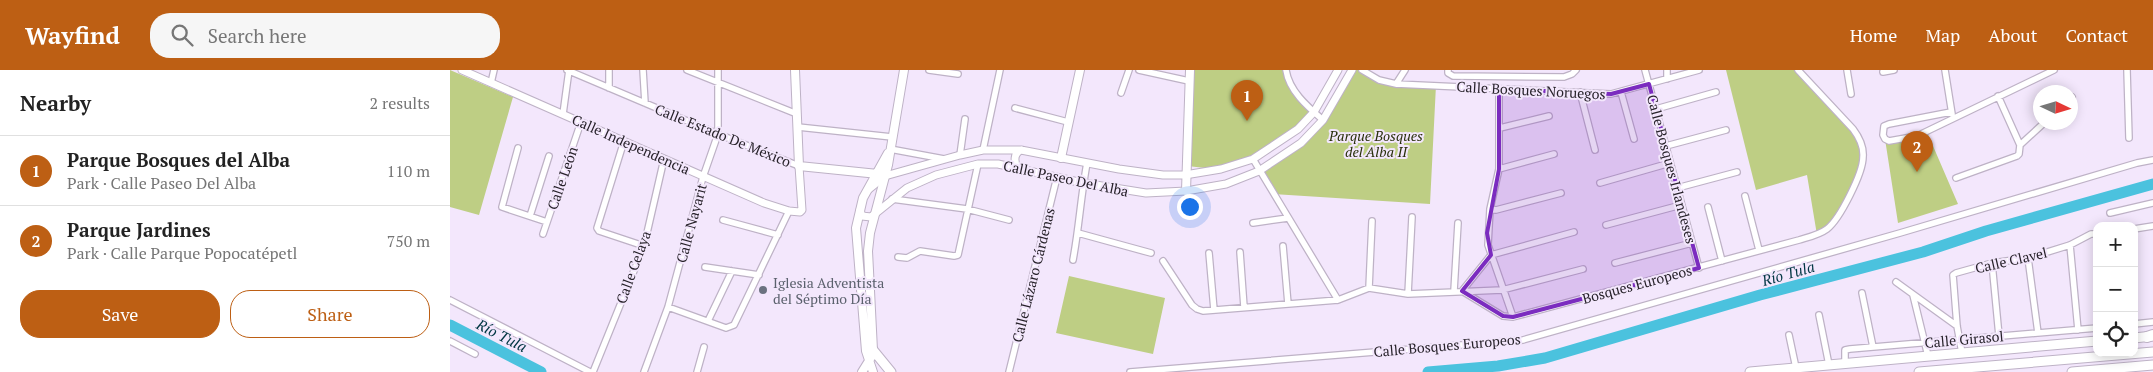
<!DOCTYPE html>
<meta charset="utf-8">
<style>
:root{--surface:#fff;--page:#f6f6f6;--text:#222;--muted:#767676;--line:#e0e0e0;--accent:#bd5f14}
body{margin:0;font-family:"PT Serif",serif;background:var(--page);color:var(--text)}
.controls{position:absolute;right:15px;bottom:15px;display:grid;overflow:hidden;border-radius:10px;box-shadow:0 2px 12px #0003}
.controls button{width:45px;height:45px;display:grid;place-items:center;padding:0;border:0;border-bottom:1px solid var(--line);background:var(--surface);color:var(--text);font:25px sans-serif}
.compass{position:absolute;left:1583px;top:15px;width:45px;height:45px;border-radius:50%;background:var(--surface);box-shadow:0 2px 12px #0003;rotate:94deg}
.you{position:absolute;left:739px;top:136px;width:18px;height:18px;margin:-12px;border:4px solid #fff;border-radius:50%;background:#1a73e8;box-shadow:0 0 0 8px #1a73e833}
.badge{display:grid;place-items:center;width:32px;height:32px;border-radius:50%;background:var(--accent);color:#fff;font-size:16px;font-weight:700}
.pin{position:absolute;translate:-50% -41px;filter:drop-shadow(0 1px 2px #0008)}
.pin::after{content:'';position:absolute;top:26px;width:18px;height:15px;background:inherit;clip-path:polygon(0 0,100% 0,50% 100%)}
.list{margin:0;padding:0;list-style:none}
h2{display:flex;justify-content:space-between;align-items:center;height:65px;margin:0;padding:0 20px;font-size:21px}
h2 small{font-size:16px;font-weight:400;color:var(--muted)}
.list li{display:grid;grid-template-columns:32px 1fr auto;gap:15px;align-items:center;box-sizing:border-box;height:70px;padding:0 20px;border-top:1px solid var(--line)}
.list b{display:block;font-size:19px;white-space:nowrap}
.list p{margin:0;font-size:16px;white-space:nowrap;color:var(--muted)}
.list em{font-size:16px;font-style:normal;color:var(--muted)}
.actions{display:flex;gap:10px;padding:15px 20px}
.actions a{flex:1;padding:11px 0;border:1px solid var(--accent);border-radius:20px;text-align:center;font-size:18px;color:var(--accent)}
.actions .main{background:var(--accent);color:#fff}
.icon{flex:none;width:28px;height:28px;fill:none;stroke:currentColor;stroke-width:2;stroke-linecap:round;stroke-linejoin:round}
.map{position:relative;flex:none;width:1703px;height:302px;overflow:hidden}
header{display:flex;align-items:center;gap:30px;box-sizing:border-box;height:70px;padding:0 25px;background:var(--accent);color:#fff}
header strong{font-size:24px}
nav{display:flex;gap:28px;margin-inline-start:auto;font-size:18px}
.search{width:350px;height:45px;background:var(--page);display:flex;align-items:center;gap:12px;box-sizing:border-box;padding:0 18px;border-radius:20px;color:var(--muted);font-size:19px}
main{display:flex}
aside{flex:1;background:var(--surface)}
.map>svg:first-child{display:block}
.green{fill:#bece84}
.lines{fill:none;stroke-linecap:round;stroke-linejoin:round}
.river{stroke:#4bc2de;stroke-width:11}
.minor-casing{stroke:#beb2c6;stroke-width:8}
.tertiary-casing{stroke:#beb2c6;stroke-width:9}
.secondary-casing{stroke:#beb2c6;stroke-width:10}
.primary-casing{stroke:#beb2c6;stroke-width:11}
.trunk-casing{stroke:#beb2c6;stroke-width:11}
.motorway-casing{stroke:#beb2c6;stroke-width:12}
.minor{stroke:#fff;stroke-width:5.5}
.tertiary{stroke:#fff;stroke-width:7}
.secondary{stroke:#fff;stroke-width:8}
.primary{stroke:#fff;stroke-width:9}
.trunk{stroke:#fff;stroke-width:9}
.motorway{stroke:#fff;stroke-width:10}
.marked{fill:#7b2cbf;fill-opacity:0.2;stroke:#7b2cbf;stroke-width:4;stroke-linejoin:round}
.worship-dot{fill:#6b7280;stroke:#f3e7fc;stroke-width:2}
.labels{text-anchor:middle;dominant-baseline:central;stroke-width:4;stroke-linejoin:round;paint-order:stroke}
.street-label{font-size:14px;fill:#27222a;stroke:#f3e7fc}
.park-label{font-size:14px;font-style:italic;fill:#282f0a;stroke:#f3e7fc}
.worship-label{font-size:14px;fill:#5b616d;stroke:#f3e7fc;text-anchor:start}
.water-label{font-size:15px;font-style:italic;fill:#003642;stroke:#f3e7fc}
</style>
<header>
<strong>Wayfind</strong>
<div class="search"><svg class="icon" aria-label="search" viewBox="0 0 24 24"><circle cx="10" cy="10" r="6"/><path d="M15 15l6 6"/></svg>Search here</div>
<nav><a>Home</a><a>Map</a><a>About</a><a>Contact</a></nav>
</header>
<main>
<aside>
<h2>Nearby<small>2 results</small></h2>
<ul class="list">
<li><span class="badge">1</span><div><b>Parque Bosques del Alba</b><p>Park · Calle Paseo Del Alba</p></div><em>110 m</em></li>
<li><span class="badge">2</span><div><b>Parque Jardines</b><p>Park · Calle Parque Popocatépetl</p></div><em>750 m</em></li>
</ul>
<div class="actions"><a class="main">Save</a><a>Share</a></div>
</aside>
<div class="map">
<svg width="1703" height="302" viewBox="0 0 1703 302">
<rect width="100%" height="100%" fill="#f3e7fc"/>
<path class="green" d="M0,0L63,27L29,145L0,137Z
M740,0H836L840,13L864,42C841,67 807,92 773,98C762,100 748,97 738,96Z
M902,0H912L929,10L986,15L980,134L823,124L809,101L850,73L873,50Z
M1276,0H1348L1409,67L1412,95L1387,149L1367,165L1357,105L1306,120Z
M1477,62L1508,134L1448,153L1435,69Z
M619,206L715,228L703,284L606,263Z"/>
<g class="lines">
<path class="river" d="M0,255L91,302
M978,302L1048,296L1095,288L1310,225L1473,182L1536,161L1703,114"/>
<defs>
<path id="minor" d="M117,0L268,64L349,96
M159,0V18
M193,0L195,33
M237,0L347,44
M479,0L508,4
M689,0L739,11
M836,0C839,21 858,37 873,50
M912,0L929,10L946,14L1161,24L1249,0
M998,0V3L1003,6L1114,7L1122,4L1126,0
M1195,0L1249,198
M1397,0L1401,24
M1495,0L1502,44
M1677,0L1679,68
M1433,2L1444,0
M1217,9V0
M41,13L44,0
M946,14L955,0
M1049,19V99L1040,139L1038,175L1063,247
M1130,22L1145,80
M1171,22L1184,69
M671,23L679,0
M1548,26L1570,75
M1620,29L1622,27
M565,38L618,52
M1206,39L1266,22
M1501,42L1439,54L1434,56L1433,65L1435,69L1439,71L1467,66L1604,0
M113,44L119,0
M348,57L442,67
M1050,58L1099,46
M174,71L147,158L149,161L194,176
M1216,76L1276,60
M68,78L52,137L97,152
M440,79L494,89
M533,80L550,0
M510,85L515,49
M803,89L888,230
M1049,99L1104,84
M1506,108L1567,86L1569,84L1570,75L1595,52
M1150,113L1220,93
M1227,118L1287,102
M1295,126L1309,180
M442,129L517,139L559,150
M1258,137L1272,191
M1040,139L1046,140L1111,123
M1660,143L1703,133
M80,146L99,86
M273,150L328,165
M803,153L838,148
M1156,155L1231,135
M1684,159L1703,156
M1124,162L1041,185L1012,221L1053,246L1063,247L1349,170C1359,167 1369,165 1377,159C1390,149 1413,103 1413,87C1414,76 1409,67 1403,59L1348,0
M628,163L701,183
M93,164L131,52
M1620,175L1628,260
M833,176L838,234
M790,182L794,237
M759,183L764,240
M448,187L457,188L470,181L504,186L508,185L528,94
M1578,188L1588,263
M623,190C629,158 631,125 637,93
M713,191L742,235L747,239L753,241L888,230L919,218L958,224L1052,220L1133,199
M1165,193L1242,173
M1542,193L1549,266
M255,197L309,205
M1446,212L1507,256
M919,218L922,151
M1004,221L1008,153
M1412,223L1423,277
M958,224L962,147
M1463,225L1478,286
M0,230L140,302
M218,237L276,258L284,255L339,141
M1369,245L1379,295
M258,251L282,201
M1684,254L1703,252
M1339,265L1346,298
M0,271L25,284
M1512,283L1507,256L1503,205L1506,203L1542,193L1578,188L1620,175L1641,164H1647
M1395,294V280L1400,279L1647,258
M143,302L194,176L214,89
M194,302L218,237L253,107L268,64V0
M247,302L254,277
M559,302L607,107
M680,302L1073,270L1450,163L1687,93L1703,90"/>
<path id="tertiary" d="M12,0L314,133L339,141L350,142L352,140L349,96
M567,98C564,91 564,83 571,80
M419,119L435,106L510,85L533,80H571L669,99L713,105H735L771,99L803,89L848,59L864,42L888,0
M410,140L412,146L421,147L457,118L486,105L528,94H548L633,113L696,123L736,121L776,114L809,101L851,73L873,50L902,0"/>
<path id="secondary" d="M345,0L349,96L428,104
M611,88L630,0
M736,121L740,0
M412,302L422,286L423,280L418,181L420,163L438,95L454,0
M423,302L416,281L406,158L413,128L438,83"/>
<path id="primary" d="M1684,268L1703,266
M423,280L441,302
M1300,302L1647,271"/>
<path id="trunk" d="M1469,302L1703,282
M1622,302L1703,295"/>
<path id="motorway" d="M1697,267L1703,265"/>
</defs>
<use href="#minor" class="minor-casing"/>
<use href="#tertiary" class="tertiary-casing"/>
<use href="#secondary" class="secondary-casing"/>
<use href="#primary" class="primary-casing"/>
<use href="#trunk" class="trunk-casing"/>
<use href="#motorway" class="motorway-casing"/>
<use href="#minor" class="minor"/>
<use href="#tertiary" class="tertiary"/>
<use href="#secondary" class="secondary"/>
<use href="#primary" class="primary"/>
<use href="#trunk" class="trunk"/>
<use href="#motorway" class="motorway"/>
</g>
<path class="marked" d="M1199,14L1249,198L1063,247L1053,246L1012,221L1041,185L1037,163L1049,99V19L1161,24Z"/>
<circle class="worship-dot" cx="313" cy="220" r="5"/>
<g class="labels">
<g class="street-label">
<text transform="translate(1081 20) rotate(3)">Calle Bosques Noruegos</text>
<text transform="translate(273 65) rotate(22)">Calle Estado De México</text>
<text transform="translate(181 74) rotate(24)">Calle Independencia</text>
<text transform="translate(1222 99) rotate(75)">Calle Bosques Irlandeses</text>
<text transform="translate(112 108) rotate(-71)">Calle León</text>
<text transform="translate(616 108) rotate(12)">Calle Paseo Del Alba</text>
<text transform="translate(241 153) rotate(-75)">Calle Nayarit</text>
<text transform="translate(1561 190) rotate(-13)">Calle Clavel</text>
<text transform="translate(183 197) rotate(-70)">Calle Celaya</text>
<text transform="translate(583 205) rotate(-76)">Calle Lázaro Cárdenas</text>
<text transform="translate(1187 214) rotate(-15)">Bosques Europeos</text>
<text transform="translate(1514 269) rotate(-5)">Calle Girasol</text>
<text transform="translate(997 275) rotate(-5)">Calle Bosques Europeos</text>
</g>
<g class="park-label">
<text x="926" y="65">Parque Bosques<tspan x="926" dy="16">del Alba II</tspan></text>
</g>
<g class="worship-label">
<text x="323" y="212">Iglesia Adventista<tspan x="323" dy="16">del Séptimo Día</tspan></text>
</g>
<g class="water-label">
<text transform="translate(1338 203) rotate(-16)">Río Tula</text>
<text transform="translate(52 265) rotate(27)">Río Tula</text>
</g>
</g>
</svg>
<div class="controls">
<button>+</button>
<button>−</button>
<button><svg class="icon" aria-label="locate" viewBox="0 0 24 24"><circle cx="12" cy="12" r="6"/><path d="M12 2v4M12 18v4M2 12h4M18 12h4"/></svg></button>
</div>
<svg class="compass" viewBox="-18 -18 36 36"><path d="M0-13l5 13h-10z" fill="#e53935"/><path d="M0 13l5-13h-10z" fill="#767676"/></svg>
<div class="you"></div>
<div class="pin badge" style="left:797px;top:51px">1</div>
<div class="pin badge" style="left:1467px;top:102px">2</div>
</div>
</main>
